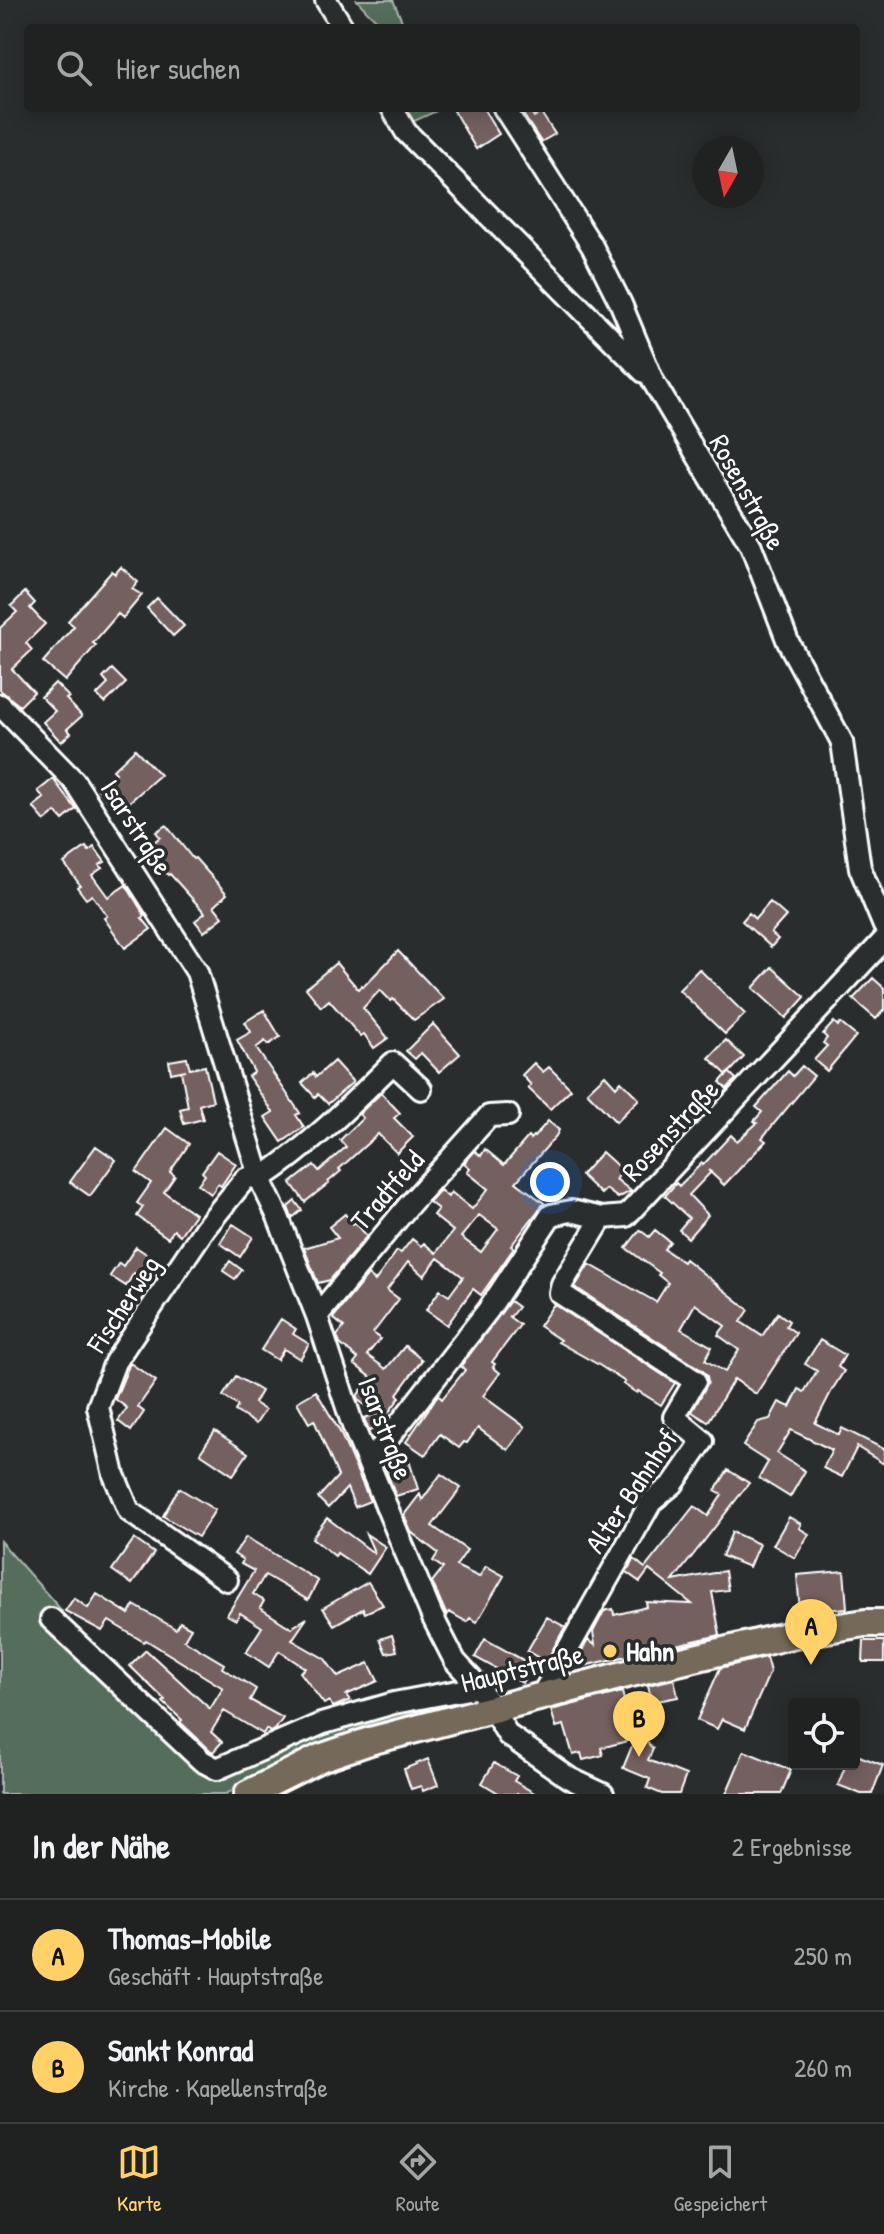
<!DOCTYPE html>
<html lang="de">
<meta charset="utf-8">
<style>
:root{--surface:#202222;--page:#282a2a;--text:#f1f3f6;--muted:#a2a4a5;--line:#3d3f40;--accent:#ffd166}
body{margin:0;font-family:"Patrick Hand",sans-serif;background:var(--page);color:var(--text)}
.controls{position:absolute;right:24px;bottom:24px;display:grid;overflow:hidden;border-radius:8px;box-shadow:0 4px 20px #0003}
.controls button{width:72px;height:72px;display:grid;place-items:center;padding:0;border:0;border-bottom:2px solid var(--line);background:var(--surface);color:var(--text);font:40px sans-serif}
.compass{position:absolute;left:692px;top:136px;width:72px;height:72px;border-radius:50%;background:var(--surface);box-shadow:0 4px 20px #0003;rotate:189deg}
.you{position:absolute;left:550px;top:1182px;width:28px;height:28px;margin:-20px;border:6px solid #fff;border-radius:50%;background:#1a73e8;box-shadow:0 0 0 12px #1a73e833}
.badge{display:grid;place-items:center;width:52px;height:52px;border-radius:50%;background:var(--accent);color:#111;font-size:26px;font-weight:700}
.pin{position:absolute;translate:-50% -66px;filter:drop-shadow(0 2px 4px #0008)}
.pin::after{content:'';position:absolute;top:42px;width:28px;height:24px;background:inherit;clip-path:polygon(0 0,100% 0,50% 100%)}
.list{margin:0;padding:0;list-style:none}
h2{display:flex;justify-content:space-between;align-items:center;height:104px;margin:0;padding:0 32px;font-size:34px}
h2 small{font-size:26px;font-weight:400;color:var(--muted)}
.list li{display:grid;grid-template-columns:52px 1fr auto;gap:24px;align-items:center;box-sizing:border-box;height:112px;padding:0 32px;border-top:2px solid var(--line)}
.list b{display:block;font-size:30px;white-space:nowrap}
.list p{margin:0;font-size:26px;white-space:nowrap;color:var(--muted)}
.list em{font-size:26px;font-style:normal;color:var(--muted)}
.icon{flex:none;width:44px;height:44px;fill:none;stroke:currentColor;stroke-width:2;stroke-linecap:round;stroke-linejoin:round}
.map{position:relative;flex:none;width:884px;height:1794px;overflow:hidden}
.search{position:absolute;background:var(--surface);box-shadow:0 4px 20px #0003;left:24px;right:24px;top:24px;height:88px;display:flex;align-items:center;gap:20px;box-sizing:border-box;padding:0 28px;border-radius:8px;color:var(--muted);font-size:30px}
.sheet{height:328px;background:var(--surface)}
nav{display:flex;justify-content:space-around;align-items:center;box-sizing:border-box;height:112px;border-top:2px solid var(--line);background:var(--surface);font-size:22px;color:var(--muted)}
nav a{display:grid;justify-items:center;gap:4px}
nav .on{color:var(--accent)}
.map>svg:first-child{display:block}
.green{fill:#546e5c;stroke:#aab6ae;stroke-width:2}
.building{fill:#746060;stroke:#fff;stroke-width:2;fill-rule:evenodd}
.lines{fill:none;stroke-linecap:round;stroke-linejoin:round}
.minor-casing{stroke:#fff;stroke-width:26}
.major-casing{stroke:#fff;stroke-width:32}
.minor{stroke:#2a2d2e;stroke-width:20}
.major{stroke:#746a5a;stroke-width:26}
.poi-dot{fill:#ffd166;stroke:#2a2d2e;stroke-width:3}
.labels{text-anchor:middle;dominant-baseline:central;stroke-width:7;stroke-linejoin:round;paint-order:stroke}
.street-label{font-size:28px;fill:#fff;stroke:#2a2d2e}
.poi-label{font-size:28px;font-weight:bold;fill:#fff;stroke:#2a2d2e;text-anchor:start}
</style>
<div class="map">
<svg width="884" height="1794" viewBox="0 0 884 1794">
<rect width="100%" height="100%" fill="#2a2d2e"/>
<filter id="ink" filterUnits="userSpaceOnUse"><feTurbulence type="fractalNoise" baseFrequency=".0125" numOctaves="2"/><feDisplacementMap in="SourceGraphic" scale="16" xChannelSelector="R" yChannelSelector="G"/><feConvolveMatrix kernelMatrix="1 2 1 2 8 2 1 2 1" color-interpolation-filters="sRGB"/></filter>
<g filter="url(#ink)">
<path class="green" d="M357,0H393L405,28C379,28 373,18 357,0Z
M402,108H440L441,109L410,123Z
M0,1541L62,1611L55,1624L212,1780L298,1741L379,1714L458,1701L366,1726L290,1758L226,1794H0Z"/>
<path class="building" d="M452,108H483L499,134L476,149Z
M519,108H528L534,117L541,113L555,134L541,142Z
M121,567L138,582L132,589L142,595L123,618L118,614L93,643L96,645L65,681L43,662L74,626L68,621L112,571L115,574Z
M25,592L35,603L30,608L45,624L26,643L32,650L12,669L34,692L20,706L0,690V628L17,612L11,606Z
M157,598L184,626L173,636L147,608Z
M112,669L126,683L105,703L97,695L108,684L103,678Z
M55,683L69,697L66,699L82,716L67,729L71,733L61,742L43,722L55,711L41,697Z
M135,749L160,775L118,812L98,789L116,773L113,770Z
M53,779L76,809L63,820L56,812L45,821L33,807L44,798L38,791Z
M166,825L193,859L195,858L227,894L214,906L223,917L204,932L195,921L205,913L170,874L168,875L147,848L160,837L156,832Z
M86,847L89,851L94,847L105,862L99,865L102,868L92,875L108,897L126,885L145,916L142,918L151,929L125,948L104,918L107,916L92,895L86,899L77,887L80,885L64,863Z
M770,902L786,916L771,933L778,939L771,947L742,921L749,913L755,919Z
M398,951L444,999L414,1020L393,999L391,1001L380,990L363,1008L388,1038L374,1048L364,1034L360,1036L329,1000L321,1007L306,988L336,963L358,989L362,985L363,987Z
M772,967L805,997L786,1018L753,988Z
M699,969L745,1014L725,1034L679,990Z
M873,978L884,988V1010L876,1019L853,999Z
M264,1010L280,1037L268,1045L265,1041L256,1048L300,1113L296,1115L304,1127L282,1142L265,1117L273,1112L248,1076L254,1072L237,1040L251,1032L245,1022Z
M834,1022L838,1026L840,1023L856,1036L827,1071L814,1060L827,1046L823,1043L827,1038L823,1034Z
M433,1024L460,1054L439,1072L421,1053L415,1059L406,1051Z
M726,1040L744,1057L727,1075L709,1058Z
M187,1058L190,1069L205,1066L213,1101L199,1105L203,1119L184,1124L180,1109L188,1107L181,1071L186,1070L171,1073L169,1061Z
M334,1061L353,1082L328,1104L318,1094L315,1097L302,1083L313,1073L316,1077Z
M534,1063L543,1072L549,1067L571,1089L550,1109L528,1088L531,1085L522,1075Z
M802,1066L814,1076L762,1138L766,1141L724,1185L708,1170L711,1172L689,1195L708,1215L688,1238L679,1230L689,1218L665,1196L676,1183L679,1186L702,1163L703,1165L731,1135L737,1141L757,1123L754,1121L762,1112L756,1107L788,1071L793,1076Z
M729,1072L736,1079L727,1089L720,1082Z
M605,1075L616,1087L621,1081L639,1099L616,1122L587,1092Z
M381,1093L400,1113L394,1118L413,1137L397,1153L378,1134L339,1169L341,1171L328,1182L329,1183L305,1202L291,1183L314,1165L319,1171L346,1147L340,1140L363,1118L359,1114Z
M693,1110L701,1116L690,1128L683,1122Z
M548,1121L559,1130L556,1136L516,1182L544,1203L511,1246L514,1248L481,1295L473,1289L447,1325L426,1310L440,1290L449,1296L463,1277L438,1258L424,1276L408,1262L387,1290L399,1299L373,1333L380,1339L367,1355L386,1369L405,1346L422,1360L397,1394L400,1397L377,1428L369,1431L364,1418L377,1414L358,1400L357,1396L371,1377L354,1364L358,1359L340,1344L337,1336L344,1327L333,1318L368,1275L375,1281L397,1251L401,1253L412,1239L421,1246L424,1243L436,1253L453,1231L433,1215L438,1209L429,1202L440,1190L448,1197L451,1192L472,1209L488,1189L467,1172L470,1168L464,1163L475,1151L481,1156L485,1149L504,1165L528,1137L530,1139L533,1136L534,1137ZM479,1215L498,1229L481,1252L461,1237Z
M167,1128L189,1144L170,1172L175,1176L164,1192L195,1214L180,1235L174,1230L168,1238L137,1216L143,1207L137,1203L151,1183L136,1172Z
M96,1146L116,1160L90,1196L70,1182Z
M217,1151L236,1164L221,1186L218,1184L211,1194L198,1184L205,1175L202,1172Z
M602,1152L623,1171L616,1179L631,1191L618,1198L606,1189L601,1194L581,1175Z
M295,1201L302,1210L292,1218L288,1207Z
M345,1214L353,1224L355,1222L367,1236L330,1280L318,1283L304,1248L338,1238L329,1227Z
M233,1224L253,1237L240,1257L220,1243Z
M640,1230L649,1237L655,1230L670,1242L664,1249L683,1262L685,1259L749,1310L741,1322L762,1336L778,1313L789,1321L786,1326L796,1333L756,1394L734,1379L708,1422L692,1412L708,1382L707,1376L703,1371L575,1287L589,1264L656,1302L668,1283L658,1275L660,1273L626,1248ZM695,1304L725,1326L718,1335L739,1350L725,1372L705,1360L712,1347L681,1329Z
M136,1247L163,1265L150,1284L134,1273L126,1286L110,1276L119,1263L123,1266Z
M230,1261L242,1270L235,1279L223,1271Z
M510,1301L518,1307L510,1317L508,1316L520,1325L492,1362L495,1364L493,1367L500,1373L483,1396L525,1427L508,1450L478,1428L467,1443L464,1442L459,1448L440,1434L425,1455L406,1442L438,1395L442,1399L465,1370L461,1366Z
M554,1304L675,1383L661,1405L638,1391L637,1393L623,1384L625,1382L599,1365L558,1342L560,1340L539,1326Z
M281,1319L296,1329L293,1334L309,1344L300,1359L284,1349L277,1360L261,1350Z
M820,1340L845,1355L838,1367L844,1371L832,1390L815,1423L839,1435L842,1428L884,1449V1464L857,1447L842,1477L823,1468L832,1450L791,1430L777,1453L805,1471L790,1497L759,1478L768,1462L743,1446L758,1422L770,1419L779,1402L790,1407L799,1389L804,1392L817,1371L805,1364Z
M130,1363L156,1381L138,1407L144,1412L131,1431L118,1421L127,1408L115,1399Z
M236,1376L261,1391L254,1403L265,1410L256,1424L235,1411L238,1406L223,1396Z
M316,1391L340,1432L370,1501L355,1507L347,1488L328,1508L318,1498L338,1476L314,1420L309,1423L297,1402Z
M215,1431L248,1453L233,1475L200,1453Z
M407,1454L418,1489L396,1496L384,1465L387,1461Z
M728,1470L749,1483L673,1581L725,1571L728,1590L712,1592L720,1635L583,1666L580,1654L588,1640L595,1645L593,1632L604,1611L613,1609L614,1615L647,1607L646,1602L692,1604L649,1570L640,1582L626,1572L634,1559L645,1568L694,1506L708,1516L722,1495L715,1491Z
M441,1474L461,1488L432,1526L467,1550L456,1566L479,1577L486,1566L504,1576L477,1622L470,1618L467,1622L449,1612L447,1616L432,1582L443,1568L433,1561L438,1553L411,1532L404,1515L420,1494L422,1500Z
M179,1488L215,1510L198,1537L163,1516Z
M789,1517L801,1524L799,1528L809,1534L795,1558L773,1545Z
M327,1518L375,1554L366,1534L386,1547L368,1574L337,1553L335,1556L312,1538Z
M732,1532L759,1544L749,1567L722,1556Z
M246,1537L318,1581L308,1600L265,1575L253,1594L264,1601L260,1608L291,1628L307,1618L292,1640L325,1659L338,1677L369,1663L378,1681L346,1695L350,1700L333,1707L329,1701L324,1704L300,1672L305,1668L279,1651L269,1667L246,1652L262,1627L240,1613L236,1620L227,1615L254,1571L241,1564L243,1560L234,1554Z
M134,1539L154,1553L132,1584L112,1570Z
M844,1571L847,1608L800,1612L797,1575Z
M368,1582L383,1605L365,1613L363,1609L334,1625L323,1608Z
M97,1594L129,1614L134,1605L176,1629L180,1622L191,1628L184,1640L224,1664L222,1668L256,1689L250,1700L283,1718L275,1730L270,1732L266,1729L263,1734L224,1711L211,1732L222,1742L213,1752L210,1750L180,1722L182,1720L163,1702L165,1700L130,1666L146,1650L210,1709L223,1688L146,1640L144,1642L109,1621L102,1631L65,1611L74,1598L88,1608Z
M547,1617L565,1627L546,1662L527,1651Z
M392,1635L397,1651L386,1653L380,1639Z
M485,1639L532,1665L522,1683L475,1657Z
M864,1641H884V1662H863Z
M766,1657L770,1672L745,1729L722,1719L717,1729L697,1720L720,1668Z
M674,1679L678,1697L652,1702L648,1685Z
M622,1692L628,1715L622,1722L627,1741L601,1748L603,1755L583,1760L581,1753L573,1755L564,1725L556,1727L551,1710Z
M634,1741L647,1742L653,1749L648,1760L686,1775L679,1794H662L647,1788L650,1779L623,1768Z
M744,1751L791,1770L781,1794H726Z
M854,1754L883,1765L872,1794H861L838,1785L846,1764H854Z
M428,1759L438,1785L423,1791L421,1786L411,1789L404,1769Z
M494,1763L517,1776L514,1781L536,1794H500L482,1783Z"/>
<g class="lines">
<defs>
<path id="minor" d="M326,0L343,28
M392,108L406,132L644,372
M504,108L592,246L621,304L653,381L751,546L788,642L842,742L860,868L884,926
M0,705L74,781L197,972L260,1179L278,1217L317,1316L353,1426L432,1616L455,1661L479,1687L508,1735L569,1778L603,1794
M260,1179C309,1147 352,1104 393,1063L421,1089
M317,1316L409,1205L489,1116L508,1115
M369,1463L489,1309L551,1215L571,1211L602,1218L626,1216L884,940
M227,1580L129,1511L114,1475L98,1407L115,1362L205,1228L245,1179L251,1177L260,1179
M51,1619L202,1761L217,1769L321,1724L394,1703L479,1687
M541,1697L651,1502L673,1484L703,1441L674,1417L695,1381L560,1293L562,1284L602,1218"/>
<path id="major" d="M248,1794L320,1758L370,1741L623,1675L795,1634L865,1623H884"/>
</defs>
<use href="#minor" class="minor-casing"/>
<use href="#major" class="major-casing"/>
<use href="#minor" class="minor"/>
<use href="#major" class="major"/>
</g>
</g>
<circle class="poi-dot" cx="610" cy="1651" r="8"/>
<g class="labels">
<g class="street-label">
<text transform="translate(748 492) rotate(61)">Rosenstraße</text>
<text transform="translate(137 827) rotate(57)">Isarstraße</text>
<text transform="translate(670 1130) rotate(-47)">Rosenstraße</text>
<text transform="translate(387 1190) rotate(-49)">Tradtfeld</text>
<text transform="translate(123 1304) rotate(-57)">Fischerweg</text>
<text transform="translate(386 1428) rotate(69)">Isarstraße</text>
<text transform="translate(631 1491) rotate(-56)">Alter Bahnhof</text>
<text transform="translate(522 1668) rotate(-14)">Hauptstraße</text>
</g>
<g class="poi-label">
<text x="626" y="1651">Hahn</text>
</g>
</g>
</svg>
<div class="controls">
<button><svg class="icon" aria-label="locate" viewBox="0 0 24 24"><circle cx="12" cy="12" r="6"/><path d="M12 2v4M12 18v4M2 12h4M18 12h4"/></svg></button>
</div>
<svg class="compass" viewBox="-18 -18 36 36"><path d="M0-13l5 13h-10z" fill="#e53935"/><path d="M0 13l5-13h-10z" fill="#a2a4a5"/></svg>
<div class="you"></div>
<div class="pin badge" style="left:811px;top:1665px">A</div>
<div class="pin badge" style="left:639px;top:1757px">B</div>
<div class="search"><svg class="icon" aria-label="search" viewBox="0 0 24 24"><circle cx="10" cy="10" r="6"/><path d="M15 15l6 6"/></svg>Hier suchen</div>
</div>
<section class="sheet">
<h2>In der Nähe<small>2 Ergebnisse</small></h2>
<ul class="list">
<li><span class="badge">A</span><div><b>Thomas-Mobile</b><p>Geschäft · Hauptstraße</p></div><em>250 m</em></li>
<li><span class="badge">B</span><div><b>Sankt Konrad</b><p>Kirche · Kapellenstraße</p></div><em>260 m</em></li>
</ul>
</section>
<nav>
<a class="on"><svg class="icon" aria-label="map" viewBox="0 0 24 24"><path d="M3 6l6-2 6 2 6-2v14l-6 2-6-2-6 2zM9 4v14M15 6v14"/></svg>Karte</a>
<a><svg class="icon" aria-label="directions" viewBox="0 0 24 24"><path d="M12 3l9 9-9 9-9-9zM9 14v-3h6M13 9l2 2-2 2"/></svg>Route</a>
<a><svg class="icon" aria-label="saved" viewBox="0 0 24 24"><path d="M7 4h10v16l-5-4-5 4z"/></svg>Gespeichert</a>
</nav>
